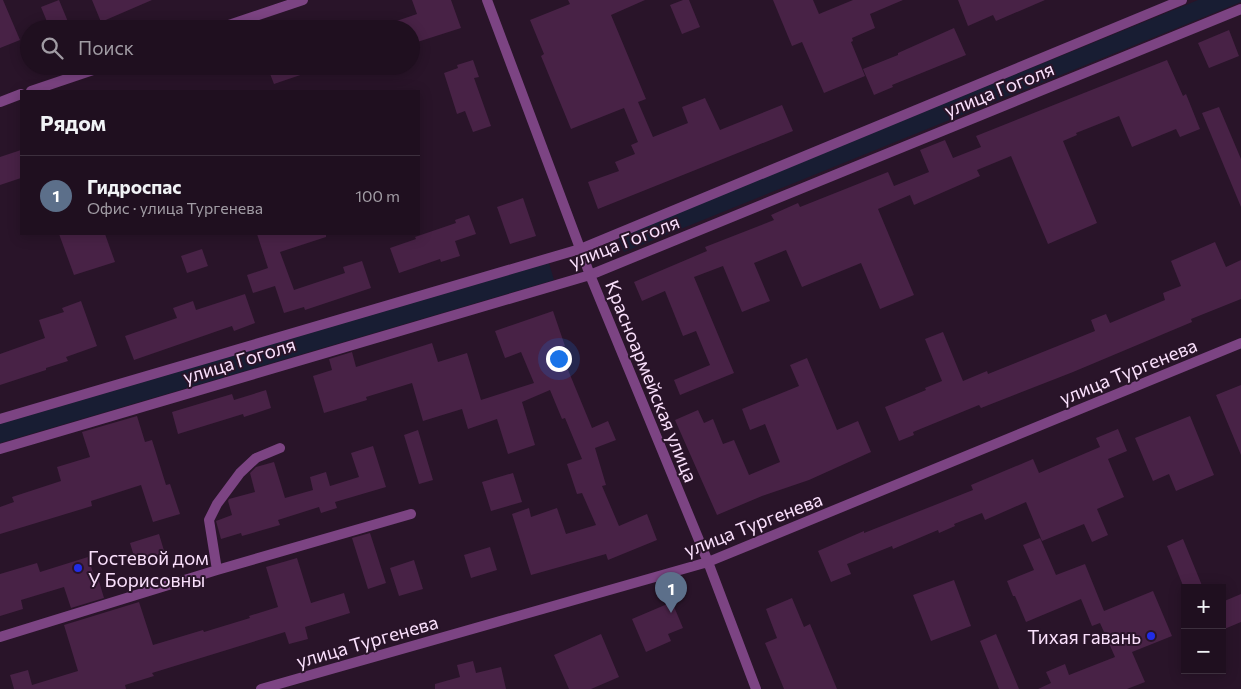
<!DOCTYPE html>
<html lang="ru">
<meta charset="utf-8">
<style>
:root{--surface:#1f0f1f;--page:#271828;--text:#f1f3f6;--muted:#a19ca4;--line:#3c2f3d;--accent:#7c3aed}
body{margin:0;font-family:Commissioner,sans-serif;background:var(--page);color:var(--text)}
.controls{position:absolute;right:15px;bottom:15px;display:grid;overflow:hidden;border-radius:0px;box-shadow:0 2px 12px #0003}
.controls button{width:45px;height:45px;display:grid;place-items:center;padding:0;border:0;border-bottom:1px solid var(--line);background:var(--surface);color:var(--text);font:25px sans-serif}
.you{position:absolute;left:558px;top:358px;width:18px;height:18px;margin:-12px;border:4px solid #fff;border-radius:50%;background:#1a73e8;box-shadow:0 0 0 8px #1a73e833}
.badge{display:grid;place-items:center;width:32px;height:32px;border-radius:50%;background:var(--accent);color:#fff;font-size:16px;font-weight:700}
.pin{position:absolute;translate:-50% -41px;filter:drop-shadow(0 1px 2px #0008)}
.pin::after{content:'';position:absolute;top:26px;width:18px;height:15px;background:inherit;clip-path:polygon(0 0,100% 0,50% 100%)}
.list{margin:0;padding:0;list-style:none}
h2{display:flex;justify-content:space-between;align-items:center;height:65px;margin:0;padding:0 20px;font-size:21px}
h2 small{font-size:16px;font-weight:400;color:var(--muted)}
.list li{display:grid;grid-template-columns:32px 1fr auto;gap:15px;align-items:center;box-sizing:border-box;height:80px;padding:0 20px;border-top:1px solid var(--line)}
.list b{display:block;font-size:19px;white-space:nowrap}
.list p{margin:0;font-size:16px;white-space:nowrap;color:var(--muted)}
.list em{font-size:16px;font-style:normal;color:var(--muted)}
.icon{flex:none;width:28px;height:28px;fill:none;stroke:currentColor;stroke-width:2;stroke-linecap:round;stroke-linejoin:round}
.map{position:relative;flex:none;width:1241px;height:689px;overflow:hidden}
.search{position:absolute;background:var(--surface);box-shadow:0 2px 12px #0003;left:20px;top:20px;width:400px;height:55px;display:flex;align-items:center;gap:12px;box-sizing:border-box;padding:0 18px;border-radius:28px;color:var(--muted);font-size:19px}
.panel{position:absolute;background:var(--surface);box-shadow:0 2px 12px #0003;left:20px;top:90px;width:400px;height:145px;border-radius:0px}
.map>svg:first-child{display:block}
.green{fill:#181d33}
.building{fill:#482246}
.lines{fill:none;stroke-linecap:round;stroke-linejoin:round}
.street{stroke:#7c4483;stroke-width:10}
.poi-dot{fill:#212ce6;stroke:#291429;stroke-width:2}
.labels{text-anchor:middle;dominant-baseline:central;stroke-width:4;stroke-linejoin:round;paint-order:stroke}
.street-label{font-size:19px;fill:#fae0fc;stroke:#291429}
.poi-label{font-size:19px;fill:#fae0fc;stroke:#291429;text-anchor:start}
</style>
<div class="map">
<svg width="1241" height="689" viewBox="0 0 1241 689">
<rect width="100%" height="100%" fill="#291429"/>
<path class="green" d="M1198,0H1241V2L624,252L618,237Z
M549,263L554,280L0,443V424Z"/>
<path class="building" d="M0,0H3L20,40L0,48Z
M59,0L71,29H50L41,7Z
M92,0H152L101,22Z
M412,0H451L461,28L411,44V29H382V26L417,14Z
M568,0H645L611,15L646,99L638,102L653,137L688,123L682,107L705,98L720,130L782,105L793,131L598,209L588,182L619,171L615,162L635,154L631,145L638,142L624,108L571,129L541,56L544,54L530,20L570,4Z
M683,0H689L700,27L682,34L670,5Z
M773,0H813L819,14L853,0H903L870,14L875,28L852,38L853,41L851,42L865,76L824,93L802,42L792,46Z
M958,0H1045L996,21L993,15L968,26Z
M954,28L966,55L892,85L893,87L874,95L863,69L898,55V53Z
M1229,30L1239,56L1209,68L1198,43Z
M473,60L479,77L474,78L491,126L473,132L465,111L457,114L444,73L458,68L457,65Z
M1167,60L1183,96L1186,94L1200,129L1180,137L1176,129L1132,147L1119,116L1076,133L1077,135L1063,141L1097,223L1048,244L1011,156L977,170L980,176L914,205L910,195L878,209L914,295L880,309L861,263L802,287L786,250L754,263L770,301L742,312L723,266L694,277L734,373L680,395L674,380L710,365L696,331L683,336L665,291L642,301L634,282L707,251L705,247L774,220L771,215L798,203L800,207L888,172L894,186L929,172L920,150L945,140L953,158L981,147L976,136Z
M267,66H318V69L274,84Z
M1219,107L1241,159V207L1202,113Z
M21,150V178L0,185V157Z
M523,198L536,236L510,244L497,207Z
M469,215L476,234L455,241L460,256L441,262L440,259L399,273L390,248L416,239L415,237L456,223L455,220Z
M59,234H105L115,262L74,275Z
M257,234H326V237L280,252L294,290L345,273L343,267L362,261L371,288L305,310L304,307L284,313L275,286L253,293L247,275L268,268Z
M1215,242L1226,267L1241,260V299L1191,319L1192,322L1073,372L981,408L979,405L913,432L914,435L899,441L885,407L926,390L925,388L942,381L925,339L943,332L963,381L987,371L988,374L1095,331L1091,320L1106,314L1110,323L1165,300L1163,293L1181,286L1171,261Z
M202,249L208,266L187,273L181,256Z
M245,294L255,323L234,331L232,326L134,360L125,336L177,318L173,308L193,301L196,310Z
M81,301L97,346L66,357L68,361L46,368V370L0,385V354L45,338L39,320L64,312L62,308Z
M553,311L565,346L559,348L592,428L608,421L616,440L595,448L606,485L602,486L619,526L647,514L657,540L608,560L606,554L531,575L512,514L529,508L531,517L557,508L566,534L596,525L582,493L577,494L567,464L582,459L565,418L562,419L550,390L522,402L535,445L508,454L497,419L468,429L462,409L423,421L412,383L366,397L367,400L324,413L313,376L332,370L329,359L352,352L356,367L432,343L438,362L467,353L481,400L534,383L521,352L505,358L495,331Z
M807,358L837,430L858,421L871,452L809,480L762,496L717,515L675,420L698,410L704,423L713,419L723,444L734,440L749,475L780,462L765,424L750,430L742,409L799,386L790,365Z
M1241,385V455L1216,395Z
M266,390L271,408L244,417L243,414L178,434L172,412L232,394L234,400Z
M137,416L145,442L152,440L166,485L170,484L180,514L153,522L141,485L91,501L92,506L0,534V507L14,502L12,497L61,481L57,467L90,457L82,432Z
M1190,416L1214,475L1176,491L1169,474L1153,481L1135,438Z
M1118,429L1127,451L1108,459L1124,497L1097,509L1108,535L1092,542L1084,524L1042,541L1026,502L985,520L982,513L954,524L955,526L939,533L938,530L893,549L892,546L847,564L851,574L831,582L818,551L864,531V533L973,490L971,485L1033,459L1039,473L1100,447L1096,438Z
M418,430L433,480L419,484L404,435Z
M373,446L386,487L335,502L337,508L321,513L319,507L278,520L280,525L242,536L241,533L221,539L216,521L232,515L228,501L229,499L255,492L250,473L256,467L274,462L285,498L313,490L310,477L326,472L330,486L359,477L351,453Z
M513,473L522,502L491,511L482,482Z
M370,533L386,583L368,589L352,538Z
M159,534L165,554L136,563L130,543Z
M1040,538L1056,575L1085,564L1104,611L1153,591L1172,636L1132,652L1145,682L1127,689H1038L1051,683L1046,672L1065,664L1069,675L1115,657L1100,623L1092,626L1081,599L1026,622L1015,596H1013L1007,581L1034,570L1023,545Z
M1183,539L1203,588H1184L1167,546Z
M490,547L497,570L471,578L464,555Z
M88,557L95,579L98,578L104,598L71,608L64,587L21,600L23,609L0,616V574L37,563L40,572Z
M297,558L311,603L344,593L350,613L305,627L308,639L289,644L285,632L152,673L154,676L125,685L126,689H14L10,675L28,670L32,685L78,671L64,625L139,602L153,645L203,630L204,632L250,618L249,616L278,607L266,567Z
M414,560L423,589L399,596L390,568Z
M954,580L971,626L931,641L913,595Z
M1241,594V622L1222,630V602Z
M792,598L804,627L810,624L837,689H784L765,643L777,638L766,609Z
M672,602L683,628L668,634L671,641L646,652L632,619Z
M601,634L619,677L591,689H569L554,655Z
M996,634L1019,689H999L980,641Z
M473,661L476,673L501,667L506,689H435V684L460,677L457,665Z"/>
<g class="lines">
<path class="street" d="M487,0L590,275L708,562L756,689
M217,29L303,0
M31,91L105,66
M0,102L21,94
M0,419L580,249L1182,0
M0,449L590,275L1241,9
M217,570L209,520L217,504L240,473L256,458L280,448
M0,637L217,570L411,514
M261,689L708,562L1241,343"/>
</g>
<g class="poi-dot">
<circle cx="78" cy="568" r="5"/>
<circle cx="1151" cy="636" r="5"/>
</g>
<g class="labels">
<g class="street-label">
<text transform="translate(999 89) rotate(-22)">улица Гоголя</text>
<text transform="translate(624 241) rotate(-21)">улица Гоголя</text>
<text transform="translate(239 360) rotate(-17)">улица Гоголя</text>
<text transform="translate(1128 371) rotate(-22)">улица Тургенева</text>
<text transform="translate(652 381) rotate(68)">Красноармейская улица</text>
<text transform="translate(753 524) rotate(-21)">улица Тургенева</text>
<text transform="translate(367 641) rotate(-16)">улица Тургенева</text>
</g>
<g class="poi-label">
<text x="88" y="557">Гостевой дом<tspan x="88" dy="22">У Борисовны</tspan></text>
<text x="1141" y="636" text-anchor="end">Тихая гавань</text>
</g>
</g>
</svg>
<div class="controls">
<button>+</button>
<button>−</button>
</div>
<div class="you"></div>
<div class="pin badge" style="left:671px;top:613px;background:#5c6f8a">1</div>
<div class="search"><svg class="icon" aria-label="search" viewBox="0 0 24 24"><circle cx="10" cy="10" r="6"/><path d="M15 15l6 6"/></svg>Поиск</div>
<section class="panel">
<h2>Рядом<small></small></h2>
<ul class="list">
<li><span class="badge" style="background:#5c6f8a">1</span><div><b>Гидроспас</b><p>Офис · улица Тургенева</p></div><em>100 m</em></li>
</ul>
</section>
</div>
